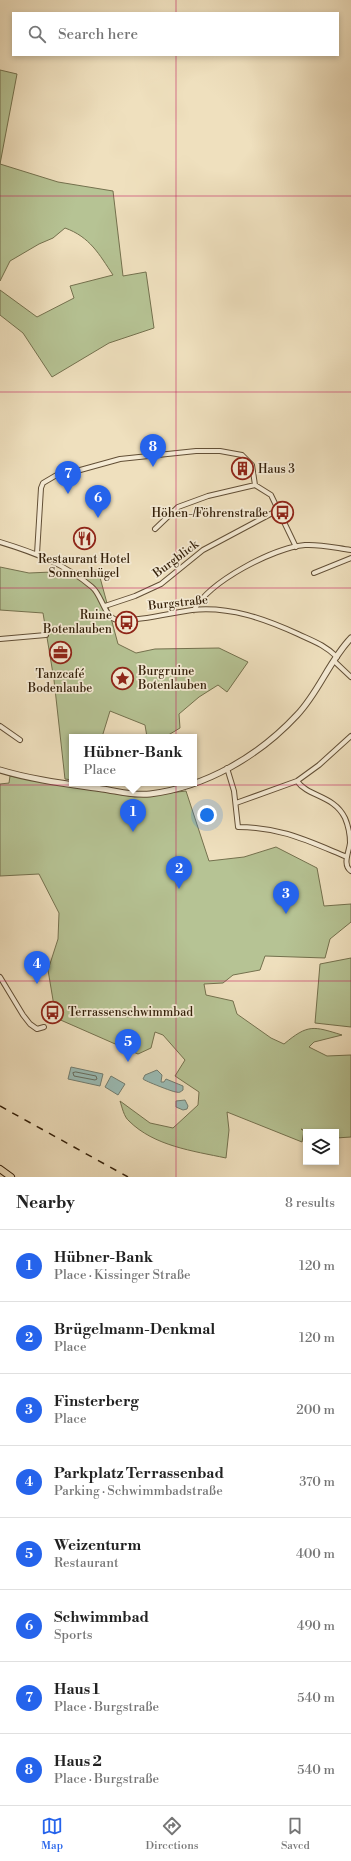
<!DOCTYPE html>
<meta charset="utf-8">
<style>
:root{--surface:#fff;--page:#f6f6f6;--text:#222;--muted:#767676;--line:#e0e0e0;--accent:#2563eb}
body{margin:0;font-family:"Libre Bodoni",serif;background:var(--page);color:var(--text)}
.controls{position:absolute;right:12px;bottom:12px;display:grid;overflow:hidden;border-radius:0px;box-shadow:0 2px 6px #0003}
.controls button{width:36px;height:36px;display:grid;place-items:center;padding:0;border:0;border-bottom:1px solid var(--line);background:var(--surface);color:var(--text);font:20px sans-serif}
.you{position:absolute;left:207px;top:815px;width:14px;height:14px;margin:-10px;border:3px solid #fff;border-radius:50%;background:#1a73e8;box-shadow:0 0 0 6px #1a73e833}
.badge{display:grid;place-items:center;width:26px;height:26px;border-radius:50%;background:var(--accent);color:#fff;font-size:13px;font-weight:700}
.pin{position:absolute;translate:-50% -33px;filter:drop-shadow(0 1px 2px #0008)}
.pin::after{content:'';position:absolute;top:21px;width:14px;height:12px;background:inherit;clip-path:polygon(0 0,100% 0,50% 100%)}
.popup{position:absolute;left:69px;top:734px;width:128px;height:52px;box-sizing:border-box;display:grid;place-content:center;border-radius:0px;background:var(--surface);filter:drop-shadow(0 1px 3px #0005);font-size:13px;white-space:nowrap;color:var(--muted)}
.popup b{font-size:15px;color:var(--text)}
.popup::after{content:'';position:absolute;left:50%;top:100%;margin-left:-8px;border:8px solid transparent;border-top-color:var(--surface)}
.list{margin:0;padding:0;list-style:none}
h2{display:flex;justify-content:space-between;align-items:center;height:52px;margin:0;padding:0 16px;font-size:17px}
h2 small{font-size:13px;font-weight:400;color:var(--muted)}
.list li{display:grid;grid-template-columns:26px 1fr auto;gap:12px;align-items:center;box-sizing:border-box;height:72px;padding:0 16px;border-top:1px solid var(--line)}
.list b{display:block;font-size:15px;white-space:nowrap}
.list p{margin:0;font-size:13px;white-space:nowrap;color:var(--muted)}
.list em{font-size:13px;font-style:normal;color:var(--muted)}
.icon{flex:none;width:22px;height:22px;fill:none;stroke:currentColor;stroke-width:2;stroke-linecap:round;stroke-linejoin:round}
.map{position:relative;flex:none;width:351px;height:1177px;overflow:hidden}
.search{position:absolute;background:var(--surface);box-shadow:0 2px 6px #0003;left:12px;right:12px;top:12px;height:44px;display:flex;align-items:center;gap:10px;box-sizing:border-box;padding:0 14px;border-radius:0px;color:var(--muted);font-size:15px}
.sheet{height:628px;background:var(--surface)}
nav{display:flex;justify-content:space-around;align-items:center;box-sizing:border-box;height:56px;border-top:1px solid var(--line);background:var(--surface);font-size:11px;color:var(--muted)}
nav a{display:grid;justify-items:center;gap:2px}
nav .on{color:var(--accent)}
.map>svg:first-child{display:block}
.green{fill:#b6c394;stroke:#74714e}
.water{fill:#9abcb6;stroke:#717d71}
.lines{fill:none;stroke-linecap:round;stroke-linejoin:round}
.shore{stroke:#666e60;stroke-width:1}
.minor-casing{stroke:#624f36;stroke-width:6}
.tertiary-casing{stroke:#624f36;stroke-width:7}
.primary-casing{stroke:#331f09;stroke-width:8}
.minor{stroke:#f5ebd5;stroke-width:4}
.tertiary{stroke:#f5ebd5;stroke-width:5}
.primary{stroke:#efe0be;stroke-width:6}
.rail{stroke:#331f09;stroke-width:1.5;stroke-dasharray:7 7;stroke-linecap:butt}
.grid{fill:none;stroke:#c2185b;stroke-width:1;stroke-opacity:0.55}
.labels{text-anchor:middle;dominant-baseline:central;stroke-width:3.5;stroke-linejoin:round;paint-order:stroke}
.poi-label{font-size:12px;fill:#331f09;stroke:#f5ebd5;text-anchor:start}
.street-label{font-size:12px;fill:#331f09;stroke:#f5ebd5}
</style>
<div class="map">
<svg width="351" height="1177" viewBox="0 0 351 1177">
<rect width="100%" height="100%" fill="#efe0be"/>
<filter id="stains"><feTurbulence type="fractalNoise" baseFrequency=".005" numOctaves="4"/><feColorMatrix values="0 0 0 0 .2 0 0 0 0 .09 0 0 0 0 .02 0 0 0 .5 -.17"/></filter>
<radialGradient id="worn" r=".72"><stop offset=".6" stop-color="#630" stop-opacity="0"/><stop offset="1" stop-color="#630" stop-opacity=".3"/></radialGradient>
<path class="green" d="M0,70L17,74L0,164L58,182L113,191L123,276L146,272L154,328L109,343L52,377L23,333L0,315V290L37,317L74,298L70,286L113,275C99,254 90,237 65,228L53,238L39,244L10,261L0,281Z
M0,567L29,573L98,570L118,644L136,653L155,649L219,648L248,662L227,692L218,685L199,697L179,714L180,728L165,737H147L145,725L110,711L102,737H72V780L65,779L54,680L43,613L0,610Z
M10,776L135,797L186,791L209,861L244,857L276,847L317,868L324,906L351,904V922L330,939L325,958L265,956L260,970L233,975L223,983L204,984L206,995L233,1001L237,1014L271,1038L284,1044C308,1024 313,1026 342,1035L314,1042L309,1047L327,1056L351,1055V1137L336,1138V1132H308L301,1129L304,1131L302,1142L227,1112L229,1130L226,1158C193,1151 154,1146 129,1121C124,1117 122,1107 120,1101L150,1123L173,1128L198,1105L199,1092L175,1076L185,1060L163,1035L155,1032L151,1048L138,1054L56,1018L48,970L58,939L59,913L39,874L0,876V784L9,783Z
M351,958V1027L315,1023L320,964Z"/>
<path class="water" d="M71,1067L103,1074L100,1086L68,1079Z
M157,1070L162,1075L161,1082H164L166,1079L183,1086V1090C180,1092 180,1093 176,1092C173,1092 145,1081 143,1079L145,1075Z
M111,1076L125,1084L118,1095L105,1087Z
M185,1100L188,1106L187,1109L183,1110L176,1107V1101Z"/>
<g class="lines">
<path class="shore" d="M76,1072L96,1076L97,1079L95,1080L74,1076L73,1073Z"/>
<defs>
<path id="minor" d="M155,529L178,507L208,496L255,485L271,495L296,547
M0,542C33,552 65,564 92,587C102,595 104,617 117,620C130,623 176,612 192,610C230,606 265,619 298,634C313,641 325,645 337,657
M37,554L41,488L43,483L60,473L73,472L120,459L196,451H220L242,455L252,465L255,485
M314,573L351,558
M105,606L135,596L161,584L203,550L278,510
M194,610C210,581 273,548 305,545C320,544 336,548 351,550
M0,639L46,635
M334,661L351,677
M0,726L20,740
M227,768L234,791L238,827C281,827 308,841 347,857
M297,781C308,797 334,795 345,818C348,825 350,835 350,843C349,852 342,865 351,871
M236,803L297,781L319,765L351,736
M0,977L23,1015L30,1024L37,1029L44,1027"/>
<path id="tertiary" d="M0,770C33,780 68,784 102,789C117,791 134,796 150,794C206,787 259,756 297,715C319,692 329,661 351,638"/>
<path id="primary" d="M0,1169L11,1177"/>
</defs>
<use href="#minor" class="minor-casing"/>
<use href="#tertiary" class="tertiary-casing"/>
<use href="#primary" class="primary-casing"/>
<use href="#minor" class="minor"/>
<use href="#tertiary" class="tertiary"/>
<use href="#primary" class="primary"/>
<path class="rail" d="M0,1106L128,1177"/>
</g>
<path class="grid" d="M176,0V13M176,55V1177M0,196H351M0,392H351M0,588H351M0,785H351M0,981H351"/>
<defs>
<symbol id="building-ring" viewBox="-11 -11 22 22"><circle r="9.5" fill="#f5ebd5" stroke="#8f2418" stroke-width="1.5"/><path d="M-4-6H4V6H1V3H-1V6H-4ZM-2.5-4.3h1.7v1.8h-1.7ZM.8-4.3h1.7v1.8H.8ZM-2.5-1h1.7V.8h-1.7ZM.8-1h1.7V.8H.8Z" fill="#8f2418"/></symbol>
<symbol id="bus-ring" viewBox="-11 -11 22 22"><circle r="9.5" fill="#f5ebd5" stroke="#8f2418" stroke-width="1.5"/><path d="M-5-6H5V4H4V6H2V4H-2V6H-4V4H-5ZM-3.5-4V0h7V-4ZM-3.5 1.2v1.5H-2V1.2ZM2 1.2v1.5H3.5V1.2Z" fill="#8f2418"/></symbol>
<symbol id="restaurant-ring" viewBox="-11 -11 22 22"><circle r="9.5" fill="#f5ebd5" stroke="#8f2418" stroke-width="1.5"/><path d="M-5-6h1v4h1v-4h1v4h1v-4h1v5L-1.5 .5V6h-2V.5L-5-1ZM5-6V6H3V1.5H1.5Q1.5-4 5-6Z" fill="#8f2418"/></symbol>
<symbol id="office-ring" viewBox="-11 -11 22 22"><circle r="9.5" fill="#f5ebd5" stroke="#8f2418" stroke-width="1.5"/><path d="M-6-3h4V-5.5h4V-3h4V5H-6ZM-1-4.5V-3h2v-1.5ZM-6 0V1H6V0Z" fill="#8f2418"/></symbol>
<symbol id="sight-ring" viewBox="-11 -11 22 22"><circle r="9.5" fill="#f5ebd5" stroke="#8f2418" stroke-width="1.5"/><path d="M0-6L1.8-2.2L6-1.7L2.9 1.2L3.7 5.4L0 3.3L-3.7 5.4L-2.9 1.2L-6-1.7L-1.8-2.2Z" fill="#8f2418"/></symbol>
</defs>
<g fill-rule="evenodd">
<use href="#building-ring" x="230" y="456" width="25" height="25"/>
<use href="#bus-ring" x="270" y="500" width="25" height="25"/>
<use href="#restaurant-ring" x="72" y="526" width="25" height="25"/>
<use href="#bus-ring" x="114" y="610" width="25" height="25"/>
<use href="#office-ring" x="48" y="640" width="25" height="25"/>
<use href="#sight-ring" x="110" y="666" width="25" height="25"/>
<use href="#bus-ring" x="40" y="1000" width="25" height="25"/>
</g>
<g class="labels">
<g class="poi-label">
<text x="258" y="469">Haus 3</text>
<text x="268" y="513" text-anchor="end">Höhen-/Föhrenstraße</text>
<text x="84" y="559" text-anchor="middle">Restaurant Hotel<tspan x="84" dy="14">Sonnenhügel</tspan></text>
<text x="112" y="615" text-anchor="end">Ruine<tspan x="112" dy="14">Botenlauben</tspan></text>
<text x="138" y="671">Burgruine<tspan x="138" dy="14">Botenlauben</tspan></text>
<text x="60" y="674" text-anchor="middle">Tanzcafé<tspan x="60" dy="14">Bodenlaube</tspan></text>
<text x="68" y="1012">Terrassenschwimmbad</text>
</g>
<g class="street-label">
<text transform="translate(176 559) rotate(-37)">Burgblick</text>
<text transform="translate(178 603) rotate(-6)">Burgstraße</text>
</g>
</g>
<rect width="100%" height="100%" filter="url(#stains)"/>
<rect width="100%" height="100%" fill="url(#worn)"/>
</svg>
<div class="controls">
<button><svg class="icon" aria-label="layers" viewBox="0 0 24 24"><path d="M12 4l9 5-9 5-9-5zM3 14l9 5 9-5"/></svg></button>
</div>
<div class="you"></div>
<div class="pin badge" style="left:133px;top:832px">1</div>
<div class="popup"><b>Hübner-Bank</b>Place</div>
<div class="pin badge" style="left:179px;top:889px">2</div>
<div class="pin badge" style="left:286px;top:914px">3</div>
<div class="pin badge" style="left:37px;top:984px">4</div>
<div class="pin badge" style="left:128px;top:1062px">5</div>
<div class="pin badge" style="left:98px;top:518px">6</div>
<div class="pin badge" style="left:68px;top:494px">7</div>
<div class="pin badge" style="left:153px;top:467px">8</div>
<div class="search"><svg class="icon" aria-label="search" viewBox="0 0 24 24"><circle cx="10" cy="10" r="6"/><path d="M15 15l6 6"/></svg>Search here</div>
</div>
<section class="sheet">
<h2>Nearby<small>8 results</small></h2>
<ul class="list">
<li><span class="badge">1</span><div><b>Hübner-Bank</b><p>Place · Kissinger Straße</p></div><em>120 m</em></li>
<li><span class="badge">2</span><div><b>Brügelmann-Denkmal</b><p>Place</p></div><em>120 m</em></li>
<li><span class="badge">3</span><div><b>Finsterberg</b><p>Place</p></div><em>200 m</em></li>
<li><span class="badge">4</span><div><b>Parkplatz Terrassenbad</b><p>Parking · Schwimmbadstraße</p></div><em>370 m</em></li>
<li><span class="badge">5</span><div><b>Weizenturm</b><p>Restaurant</p></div><em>400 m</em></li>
<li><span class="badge">6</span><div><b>Schwimmbad</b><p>Sports</p></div><em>490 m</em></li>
<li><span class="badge">7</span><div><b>Haus 1</b><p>Place · Burgstraße</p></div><em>540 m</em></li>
<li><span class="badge">8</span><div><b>Haus 2</b><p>Place · Burgstraße</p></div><em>540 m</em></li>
</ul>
</section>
<nav>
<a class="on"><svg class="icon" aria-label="map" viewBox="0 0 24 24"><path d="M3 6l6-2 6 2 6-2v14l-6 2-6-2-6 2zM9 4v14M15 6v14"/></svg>Map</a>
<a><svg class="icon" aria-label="directions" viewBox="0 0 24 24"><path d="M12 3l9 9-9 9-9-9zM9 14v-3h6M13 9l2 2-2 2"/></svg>Directions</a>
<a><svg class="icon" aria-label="saved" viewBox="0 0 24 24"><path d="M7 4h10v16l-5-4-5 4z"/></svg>Saved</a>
</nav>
